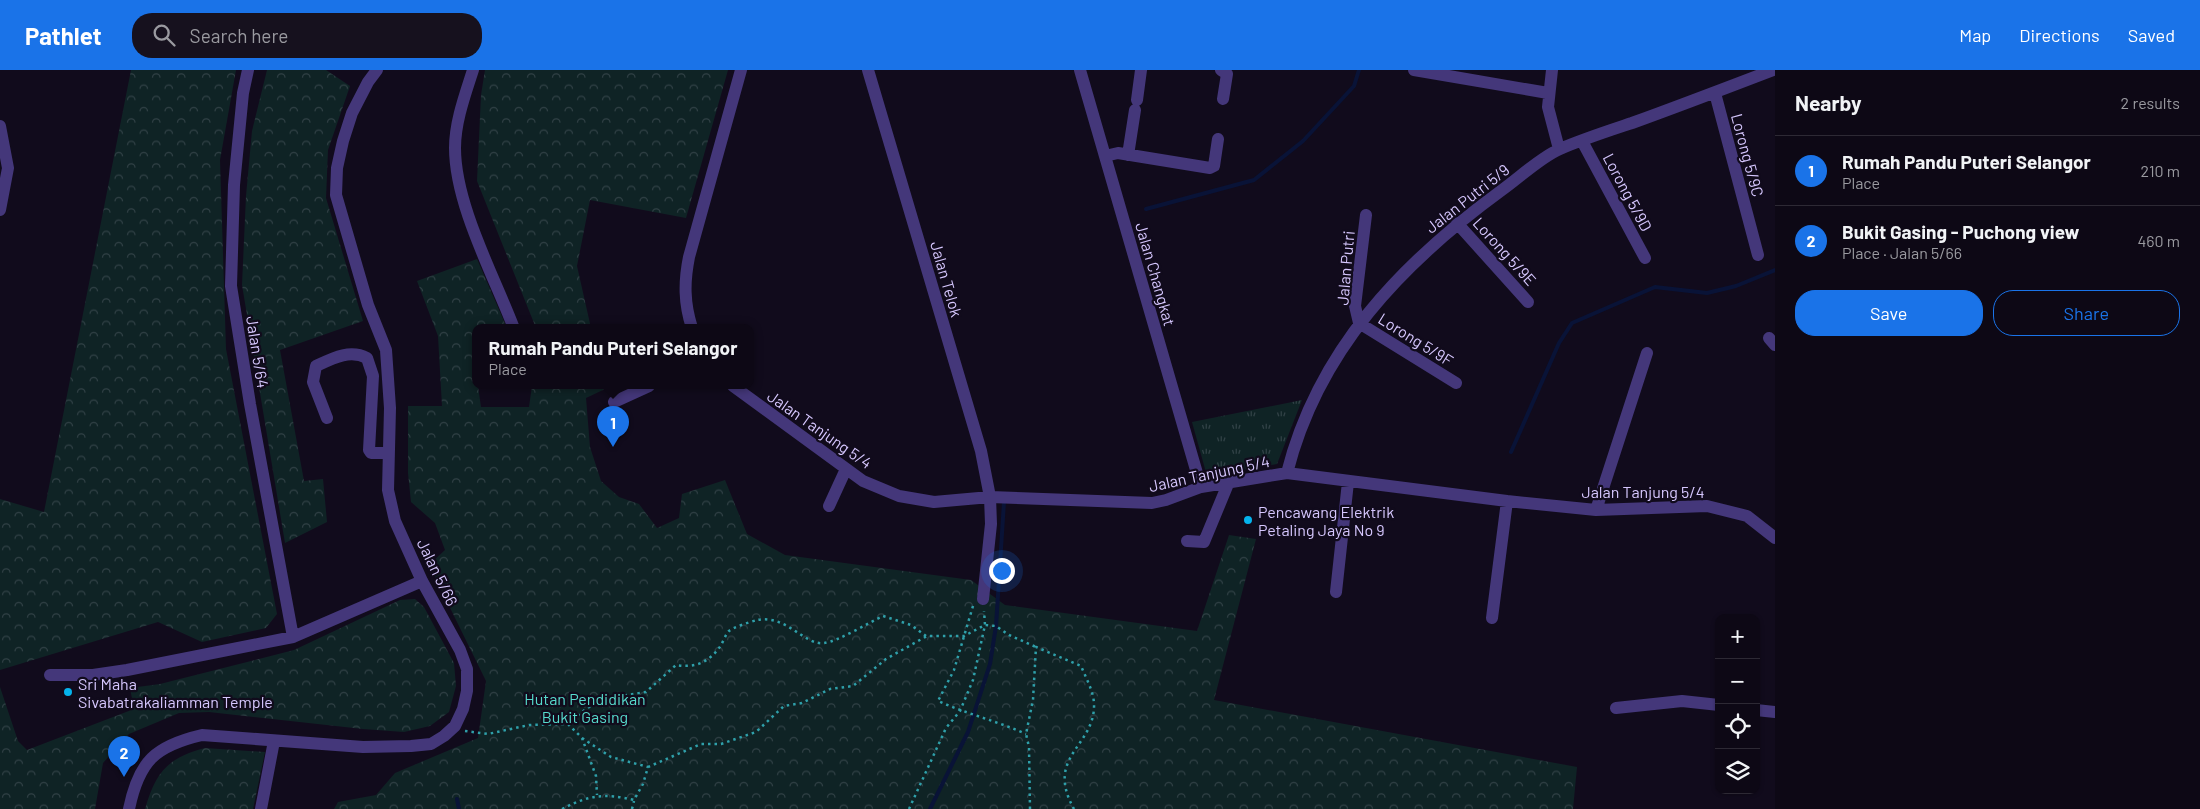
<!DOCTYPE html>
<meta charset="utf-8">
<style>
:root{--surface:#0d0815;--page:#16111e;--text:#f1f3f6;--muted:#9a9aa0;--line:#2d2934;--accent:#1a73e8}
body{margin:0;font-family:Barlow,sans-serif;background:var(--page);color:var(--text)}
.controls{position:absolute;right:15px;bottom:15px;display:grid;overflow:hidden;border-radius:10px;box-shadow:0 1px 4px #0004}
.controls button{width:45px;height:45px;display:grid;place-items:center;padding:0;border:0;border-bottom:1px solid var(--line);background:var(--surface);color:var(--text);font:25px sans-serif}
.you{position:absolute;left:1001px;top:500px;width:18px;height:18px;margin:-12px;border:4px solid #fff;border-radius:50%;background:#1a73e8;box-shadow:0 0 0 8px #1a73e833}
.badge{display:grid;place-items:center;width:32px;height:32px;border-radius:50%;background:var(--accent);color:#fff;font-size:16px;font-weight:700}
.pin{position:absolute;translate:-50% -41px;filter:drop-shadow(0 1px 2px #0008)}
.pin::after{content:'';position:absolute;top:26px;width:18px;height:15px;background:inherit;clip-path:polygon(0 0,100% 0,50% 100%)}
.popup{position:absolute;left:472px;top:254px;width:282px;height:65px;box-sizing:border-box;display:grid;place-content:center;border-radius:10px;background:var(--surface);filter:drop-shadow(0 1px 4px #0005);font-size:16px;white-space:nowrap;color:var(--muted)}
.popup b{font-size:19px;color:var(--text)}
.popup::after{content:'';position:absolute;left:50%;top:100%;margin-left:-10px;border:10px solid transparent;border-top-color:var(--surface)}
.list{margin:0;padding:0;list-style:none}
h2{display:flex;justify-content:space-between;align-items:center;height:65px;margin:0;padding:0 20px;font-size:21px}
h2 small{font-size:16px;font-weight:400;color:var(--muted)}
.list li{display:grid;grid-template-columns:32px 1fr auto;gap:15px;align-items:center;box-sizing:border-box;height:70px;padding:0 20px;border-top:1px solid var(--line)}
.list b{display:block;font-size:19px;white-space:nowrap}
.list p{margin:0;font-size:16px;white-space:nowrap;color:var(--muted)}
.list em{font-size:16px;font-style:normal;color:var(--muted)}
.actions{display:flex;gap:10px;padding:15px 20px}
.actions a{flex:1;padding:11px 0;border:1px solid var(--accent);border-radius:20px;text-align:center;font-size:18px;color:var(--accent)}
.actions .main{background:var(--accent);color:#fff}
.icon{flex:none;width:28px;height:28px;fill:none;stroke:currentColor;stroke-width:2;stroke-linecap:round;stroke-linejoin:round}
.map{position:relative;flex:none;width:1775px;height:739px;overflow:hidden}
header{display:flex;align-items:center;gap:30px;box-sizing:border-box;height:70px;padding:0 25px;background:var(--accent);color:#fff}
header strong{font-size:24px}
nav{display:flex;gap:28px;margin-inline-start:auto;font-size:18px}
.search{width:350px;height:45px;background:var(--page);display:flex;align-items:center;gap:12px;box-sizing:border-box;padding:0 18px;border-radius:20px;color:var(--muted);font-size:19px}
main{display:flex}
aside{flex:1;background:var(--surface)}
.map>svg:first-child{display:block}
.forest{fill:url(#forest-crowns)}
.park{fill:url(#park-tufts)}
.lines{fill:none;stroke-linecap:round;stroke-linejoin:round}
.stream{stroke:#091337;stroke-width:4}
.path{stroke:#2fa0aa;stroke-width:2.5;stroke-dasharray:2.5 4;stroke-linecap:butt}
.minor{stroke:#44377a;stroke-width:12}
.poi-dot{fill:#05b3ec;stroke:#110b1c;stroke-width:2}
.labels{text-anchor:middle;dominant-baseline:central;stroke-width:4.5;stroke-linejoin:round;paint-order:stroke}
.street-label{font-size:16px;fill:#d6c7fe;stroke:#110b1c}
.poi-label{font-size:16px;fill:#d6c7fe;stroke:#110b1c;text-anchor:start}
.park-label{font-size:16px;fill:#57dbcd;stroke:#110b1c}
</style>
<header>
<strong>Pathlet</strong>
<div class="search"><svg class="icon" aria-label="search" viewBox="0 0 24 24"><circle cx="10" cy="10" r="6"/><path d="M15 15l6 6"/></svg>Search here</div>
<nav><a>Map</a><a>Directions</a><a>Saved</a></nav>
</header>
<main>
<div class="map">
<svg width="1775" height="739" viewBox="0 0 1775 739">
<defs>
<pattern id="forest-crowns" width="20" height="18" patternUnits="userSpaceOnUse" patternTransform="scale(1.25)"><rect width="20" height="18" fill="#0f2325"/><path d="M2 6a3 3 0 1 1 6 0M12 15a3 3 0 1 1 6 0" fill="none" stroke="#314146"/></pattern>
<pattern id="park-tufts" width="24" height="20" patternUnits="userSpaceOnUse" patternTransform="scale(1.25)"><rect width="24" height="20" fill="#0f2325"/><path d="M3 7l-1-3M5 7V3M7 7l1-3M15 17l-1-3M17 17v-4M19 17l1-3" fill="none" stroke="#314146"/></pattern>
</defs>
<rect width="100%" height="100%" fill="#110b1c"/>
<path class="forest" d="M131,0H236L220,90L226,279L277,544L266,558L202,572L158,552L0,600V429L44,442Z
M267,0H326L350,16L328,80L326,128L363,251L280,280L304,411L323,409L327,452L285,473L242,215L246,126L252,61Z
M485,0H728L686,148L590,130L577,196L591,258H536L477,111L481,25Z
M477,189L507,258H476L475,264H473L476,316H478L481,337H529L532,316H605V319L586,328L590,377L601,411L619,427L639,434L657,458L679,448L682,424L725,410L747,464L785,485L971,510L1005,535L1197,561L1229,465L1256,469L1214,630L1577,697L1573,739H334L338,732L376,725L395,703L478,668L486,611L429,495L445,480L435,453L411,432L408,403V336H442L438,266L417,211Z
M415,529L424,537L454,593L456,616L449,642L430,656L404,662L363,659L209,642L179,643L129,664L103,693L95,739H0V617L18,671L27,680L134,639L130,618L160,614L294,580L400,530Z
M205,678L265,682L253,739H145C156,702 167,688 205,678Z"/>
<path class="park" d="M1302,330L1277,394L1207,406L1192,352Z"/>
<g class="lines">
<path class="stream" d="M1146,139L1254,110L1303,71L1354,16L1359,0
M1511,382L1559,273L1572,253L1655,217L1707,223L1736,216L1775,200
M457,729L459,739
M930,739L968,662L990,594L996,556L1004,432"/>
<path class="path" d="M973,536L954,600L938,631C967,644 997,651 1026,664
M568,654L582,668L596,706L597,725
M465,661L488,664L529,655L568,654L587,638L608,628L646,622L676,595C694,598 708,593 719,578C723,573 725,565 729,561C734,557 750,552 757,550C786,544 805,576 824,573C839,571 868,553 883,546L911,555L926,566
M582,668L611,687L648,697
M562,739C589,725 604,723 634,730L643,714L648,697L701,674H721L756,662L784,636L802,633L830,619L853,616L886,589L927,566H964L985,555L996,556L1009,565L1036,577
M632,739L634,731
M909,739L946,658L960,641L973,610L985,555L984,541
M1030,739L1029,677L1026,664L1033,630L1036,577L1081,596C1086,608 1093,620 1094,633C1096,677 1044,685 1074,739"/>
<path class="minor" d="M248,0L243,23L234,115L231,216L250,334L293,567
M473,0C465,25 455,52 455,78C455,134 493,204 513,256
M868,0L981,381L990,427L991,454L983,529
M1080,0L1201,417
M1221,0L1227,4L1223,29
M1414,0L1548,23
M1552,0L1548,37L1559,79
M1715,23L1758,185
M1137,30L1141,0
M0,56L8,98L0,140
M1582,71L1645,188
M1128,85L1135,40
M1105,86L1118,83L1210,98L1214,96L1218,69
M1366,145L1355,236L1359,253L1456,313
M1457,153L1528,232
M692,258C684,233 684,212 689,187L741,0
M1769,268L1775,275
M733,316L863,411L899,426L934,432L990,427L1152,433L1166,430L1201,417L1287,403L1507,431L1596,440L1707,436L1747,446L1775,468
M614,332L649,316
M327,348L313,312L316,296C333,288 350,279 367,288L373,306L369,380L371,383H388
M1287,403C1318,280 1402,193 1502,120C1519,108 1541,87 1560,79C1583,69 1608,61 1632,53C1679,36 1726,18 1773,0
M829,436L846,399
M1596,440L1647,283
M1187,471L1204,472L1228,414
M1336,522L1348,412
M1492,548L1507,431
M50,605H93L127,600L293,567L422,511
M1616,638L1682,631L1719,635
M1756,640L1775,642
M129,739C139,691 155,676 202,665L363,677L411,676L431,674L444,666L455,656L463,639L467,621V599L460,580L422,511L395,451L388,420L390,338L386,280L368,235L336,125L337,98L343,71L352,43L368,12L377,0
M261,739L274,671"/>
</g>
<g class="poi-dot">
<circle cx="1248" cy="450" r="5"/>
<circle cx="68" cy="622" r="5"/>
</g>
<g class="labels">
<g class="street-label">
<text transform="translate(1748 85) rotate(75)">Lorong 5/9C</text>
<text transform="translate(1628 122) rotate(62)">Lorong 5/9D</text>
<text transform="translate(1467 128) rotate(-38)">Jalan Putri 5/9</text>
<text transform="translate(1505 181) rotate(48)">Lorong 5/9E</text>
<text transform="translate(1345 198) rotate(-85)">Jalan Putri</text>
<text transform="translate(1156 204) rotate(74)">Jalan Changkat</text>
<text transform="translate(947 209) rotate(74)">Jalan Telok</text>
<text transform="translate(1416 269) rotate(32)">Lorong 5/9F</text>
<text transform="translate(258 282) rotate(81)">Jalan 5/64</text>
<text transform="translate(820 359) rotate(35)">Jalan Tanjung 5/4</text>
<text transform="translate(1209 403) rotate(-12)">Jalan Tanjung 5/4</text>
<text x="1643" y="421">Jalan Tanjung 5/4</text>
<text transform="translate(438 502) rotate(64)">Jalan 5/66</text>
</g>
<g class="poi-label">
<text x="1258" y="441">Pencawang Elektrik<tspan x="1258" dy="18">Petaling Jaya No 9</tspan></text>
<text x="78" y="613">Sri Maha<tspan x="78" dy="18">Sivabatrakaliamman Temple</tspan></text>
</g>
<g class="park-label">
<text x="585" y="628">Hutan Pendidikan<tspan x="585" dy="18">Bukit Gasing</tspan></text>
</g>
</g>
</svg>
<div class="controls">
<button>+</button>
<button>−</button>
<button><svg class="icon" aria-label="locate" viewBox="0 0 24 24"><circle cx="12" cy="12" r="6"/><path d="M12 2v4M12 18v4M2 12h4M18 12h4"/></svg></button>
<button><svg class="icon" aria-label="layers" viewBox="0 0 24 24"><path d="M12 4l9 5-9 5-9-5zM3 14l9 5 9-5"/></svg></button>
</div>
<div class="you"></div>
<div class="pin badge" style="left:613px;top:377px">1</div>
<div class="popup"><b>Rumah Pandu Puteri Selangor</b>Place</div>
<div class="pin badge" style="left:124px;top:707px">2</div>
</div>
<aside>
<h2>Nearby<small>2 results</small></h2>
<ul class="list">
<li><span class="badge">1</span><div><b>Rumah Pandu Puteri Selangor</b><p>Place</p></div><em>210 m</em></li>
<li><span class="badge">2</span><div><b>Bukit Gasing - Puchong view</b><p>Place · Jalan 5/66</p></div><em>460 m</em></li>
</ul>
<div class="actions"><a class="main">Save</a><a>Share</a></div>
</aside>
</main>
